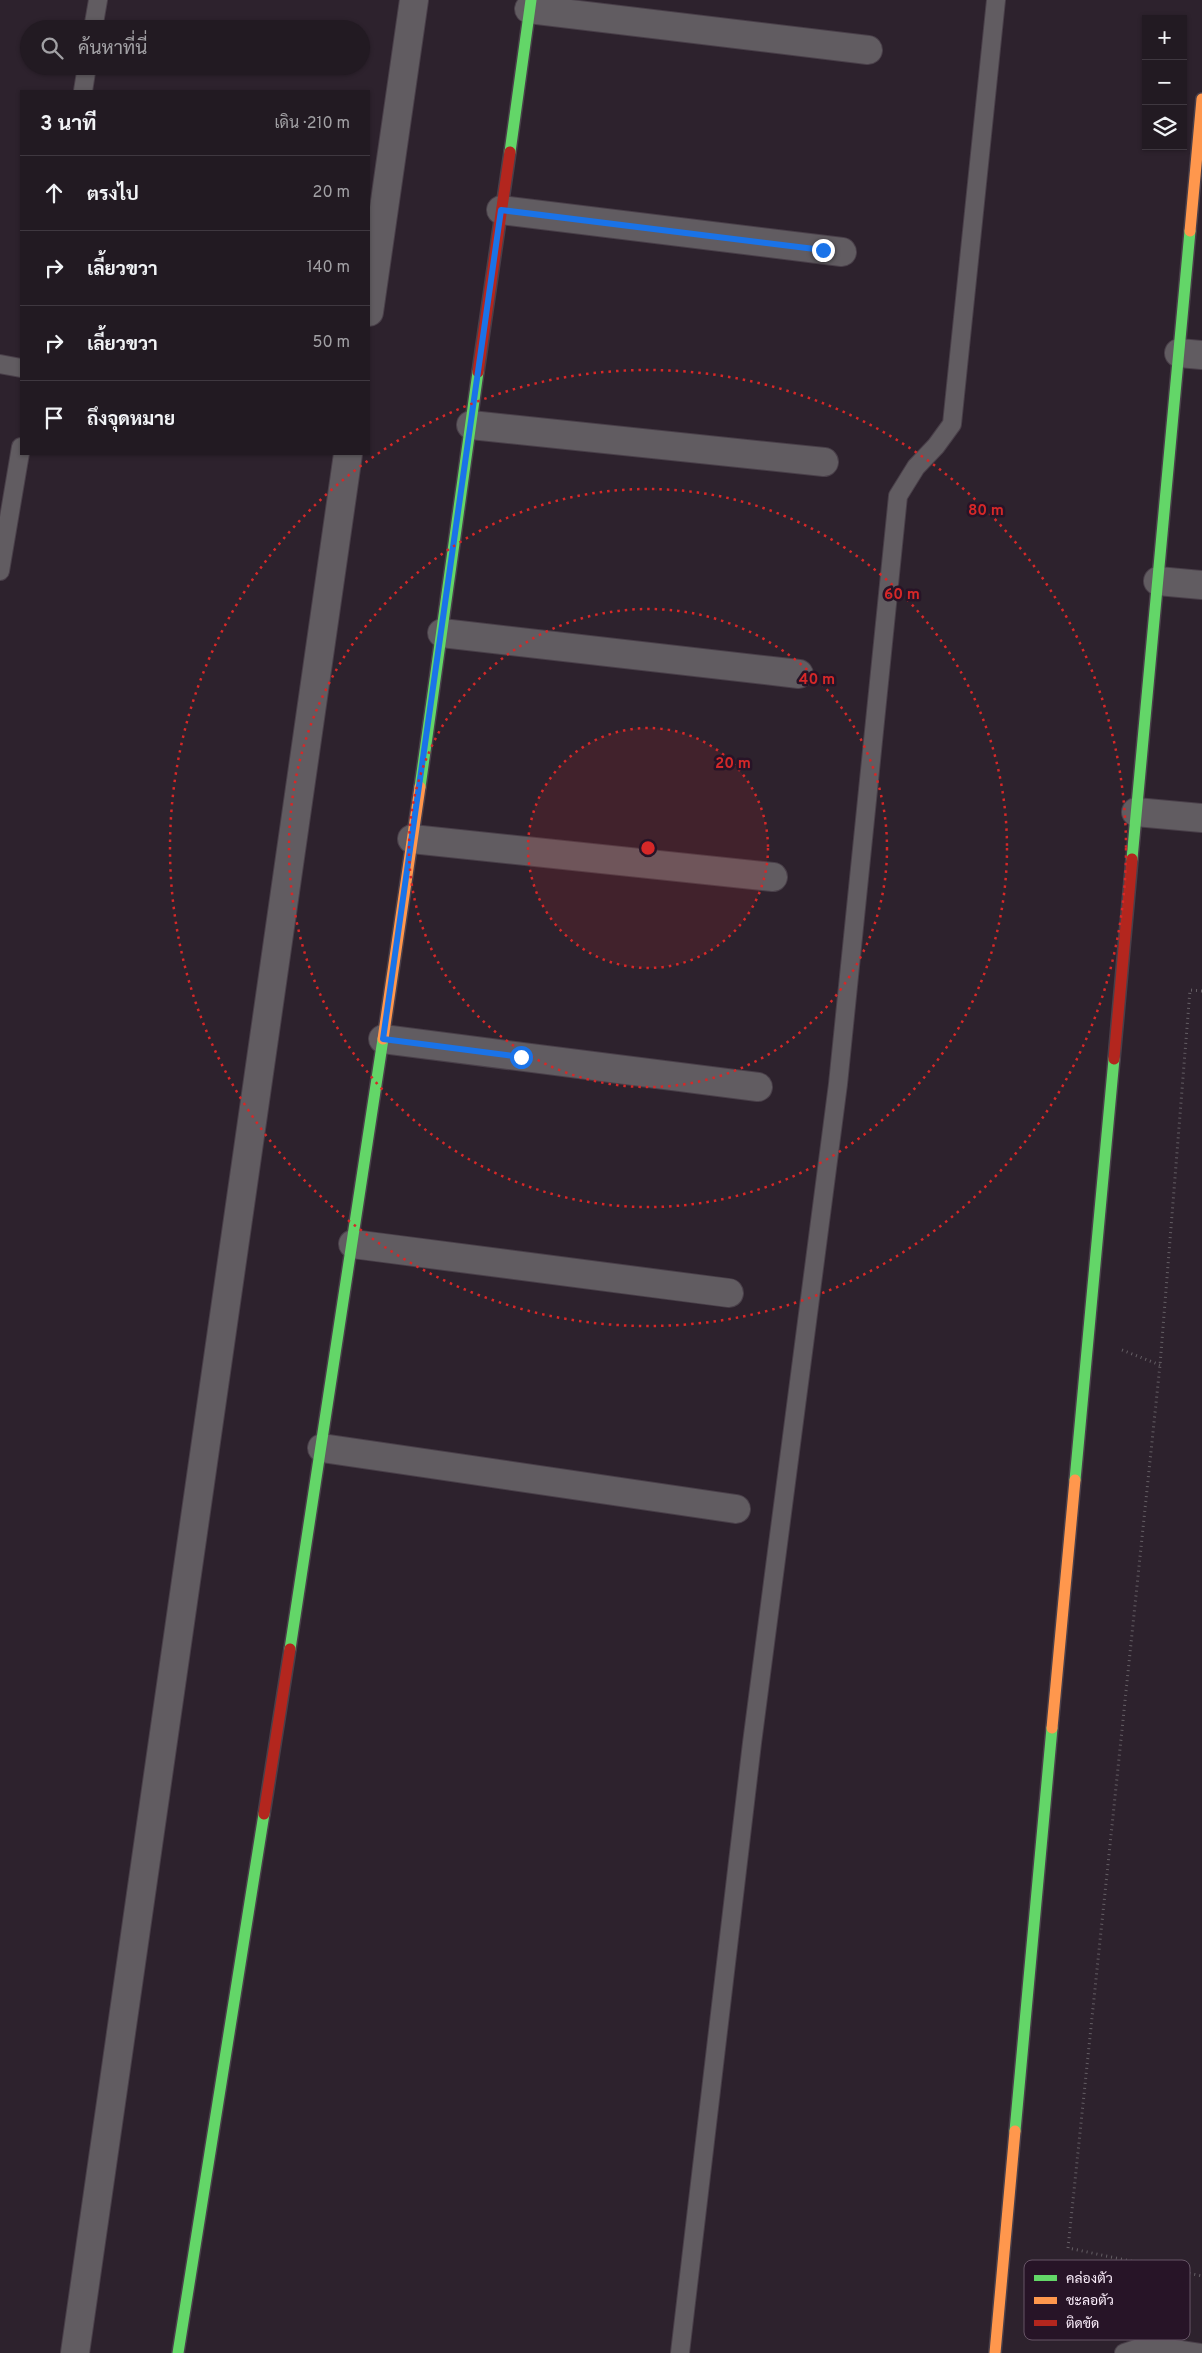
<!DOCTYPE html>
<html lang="th">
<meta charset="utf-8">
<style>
:root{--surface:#221a22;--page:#2a232a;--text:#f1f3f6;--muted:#a2a1a5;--line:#3f3840}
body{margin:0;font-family:Overpass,Sarabun,sans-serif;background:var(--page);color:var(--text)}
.controls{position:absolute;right:15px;top:15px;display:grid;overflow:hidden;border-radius:0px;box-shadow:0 1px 4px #0004}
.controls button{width:45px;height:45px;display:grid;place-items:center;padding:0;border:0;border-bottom:1px solid var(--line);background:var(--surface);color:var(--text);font:25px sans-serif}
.stop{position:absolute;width:15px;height:15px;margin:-11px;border:4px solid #1a73e8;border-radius:50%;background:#fff}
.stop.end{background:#1a73e8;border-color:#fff;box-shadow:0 1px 5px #0008}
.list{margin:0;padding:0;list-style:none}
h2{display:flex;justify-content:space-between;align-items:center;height:65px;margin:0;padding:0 20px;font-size:21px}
h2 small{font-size:16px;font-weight:400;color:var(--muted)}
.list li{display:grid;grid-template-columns:32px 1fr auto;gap:15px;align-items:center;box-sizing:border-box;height:75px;padding:0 20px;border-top:1px solid var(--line)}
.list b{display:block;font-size:19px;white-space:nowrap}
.list em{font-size:16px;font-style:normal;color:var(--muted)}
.icon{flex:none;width:28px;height:28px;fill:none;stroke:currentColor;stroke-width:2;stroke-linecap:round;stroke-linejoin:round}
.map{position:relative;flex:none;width:1202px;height:2353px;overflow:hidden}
.search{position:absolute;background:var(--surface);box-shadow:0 1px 4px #0004;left:20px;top:20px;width:350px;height:55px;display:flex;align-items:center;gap:12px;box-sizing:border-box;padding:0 18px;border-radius:28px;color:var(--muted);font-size:19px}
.panel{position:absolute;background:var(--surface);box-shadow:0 1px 4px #0004;left:20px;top:90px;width:350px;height:365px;border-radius:0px}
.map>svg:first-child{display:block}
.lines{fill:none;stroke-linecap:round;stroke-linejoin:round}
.lane-casing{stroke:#493f49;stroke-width:20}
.street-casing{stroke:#493f49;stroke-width:30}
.fast-casing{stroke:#493f49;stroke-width:14}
.slow-casing{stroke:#493f49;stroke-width:14}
.jam-casing{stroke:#493f49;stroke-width:14}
.path{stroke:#655f65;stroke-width:3;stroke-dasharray:1 4;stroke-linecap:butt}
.lane{stroke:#615c61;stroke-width:18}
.street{stroke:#615c61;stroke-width:28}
.fast{stroke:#63d668;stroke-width:11}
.slow{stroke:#ff974d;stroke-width:11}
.jam{stroke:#b3261e;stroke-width:11}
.route{stroke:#1a73e8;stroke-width:6}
.ring{fill:none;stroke:#d62828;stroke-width:2.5;stroke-dasharray:2.5 5}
.key{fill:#271427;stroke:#675567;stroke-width:1}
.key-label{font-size:14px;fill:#fbeefb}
.centre{fill:#d62828;stroke:#271427;stroke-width:2.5}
.ring-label{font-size:15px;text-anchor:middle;font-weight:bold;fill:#d62828;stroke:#271427;stroke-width:5;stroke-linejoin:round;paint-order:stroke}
</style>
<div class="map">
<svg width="1202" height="2353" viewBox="0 0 1202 2353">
<rect width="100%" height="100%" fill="#2d222d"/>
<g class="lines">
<defs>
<path id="lane" d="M93,29L98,0
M83,91L87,66
M0,364L21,368
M0,571L21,447
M680,2353L752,1743L838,1084L898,496L916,467L936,446L952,424L996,0
M1124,2353L1148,2345L1200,2353"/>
<path id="street" d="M529,9L868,50
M501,210L842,252
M369,312L414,0
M1179,353L1202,355
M471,425L824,462
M1158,581L1202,585
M442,633L799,674
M1136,812L1202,818
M412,839L773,877
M383,1039L758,1087
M353,1244L729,1293
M322,1448L736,1509
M75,2353L348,454"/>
<path id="fast" d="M510,152L531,0
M420,787L478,372
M1132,859L1190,231
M1075,1480L1114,1059
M290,1649L383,1039
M1015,2131L1052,1728
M178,2353L264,1814"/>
<path id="slow" d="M1190,231L1202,99
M383,1039L420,787
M1052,1728L1075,1480
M995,2353L1015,2131"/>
<path id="jam" d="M478,372L510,152
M1114,1059L1132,859
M264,1814L290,1649"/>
</defs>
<use href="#lane" class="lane-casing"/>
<use href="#street" class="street-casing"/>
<use href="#fast" class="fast-casing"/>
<use href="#slow" class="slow-casing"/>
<use href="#jam" class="jam-casing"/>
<path class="path" d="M1202,991L1190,990L1160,1365L1068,2248L1202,2276
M1122,1350L1160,1365"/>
<use href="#lane" class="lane"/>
<use href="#street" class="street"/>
<use href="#fast" class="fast"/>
<use href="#slow" class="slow"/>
<use href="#jam" class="jam"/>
</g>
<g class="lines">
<path class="route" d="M521,1057L383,1039L501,210L823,250"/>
</g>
<circle cx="648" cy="848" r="120" fill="#d62828" fill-opacity=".12"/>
<g class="ring">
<circle cx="648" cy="848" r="120"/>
<circle cx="648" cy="848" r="239"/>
<circle cx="648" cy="848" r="359"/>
<circle cx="648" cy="848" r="478"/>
</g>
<rect x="1024" y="2260" width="166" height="80" rx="8" class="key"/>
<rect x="1034" y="2275" width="23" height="6" fill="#63d668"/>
<rect x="1034" y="2297" width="23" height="7" fill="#ff974d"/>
<rect x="1034" y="2320" width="23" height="6" fill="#b3261e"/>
<g class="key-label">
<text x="1066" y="2283">คล่องตัว</text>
<text x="1066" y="2305">ชะลอตัว</text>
<text x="1066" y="2328">ติดขัด</text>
</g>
<circle cx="648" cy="848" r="8" class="centre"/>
<g class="ring-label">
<text x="986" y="515">80 m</text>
<text x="902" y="599">60 m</text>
<text x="817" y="684">40 m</text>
<text x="733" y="768">20 m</text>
</g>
</svg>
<div class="controls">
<button>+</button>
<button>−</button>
<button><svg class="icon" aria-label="layers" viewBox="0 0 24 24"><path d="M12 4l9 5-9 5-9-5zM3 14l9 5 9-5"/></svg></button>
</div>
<div class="stop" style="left:521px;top:1057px"></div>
<div class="stop end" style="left:823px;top:250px"></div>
<div class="search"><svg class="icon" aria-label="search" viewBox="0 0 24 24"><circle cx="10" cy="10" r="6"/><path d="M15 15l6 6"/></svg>ค้นหาที่นี่</div>
<section class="panel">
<h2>3 นาที<small>เดิน · 210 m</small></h2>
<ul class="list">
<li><svg class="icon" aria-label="ahead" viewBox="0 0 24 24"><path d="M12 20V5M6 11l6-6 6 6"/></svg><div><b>ตรงไป</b></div><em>20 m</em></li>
<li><svg class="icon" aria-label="right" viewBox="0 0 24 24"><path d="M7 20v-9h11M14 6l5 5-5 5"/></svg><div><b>เลี้ยวขวา</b></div><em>140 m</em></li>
<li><svg class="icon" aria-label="right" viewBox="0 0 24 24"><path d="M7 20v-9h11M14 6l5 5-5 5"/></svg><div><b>เลี้ยวขวา</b></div><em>50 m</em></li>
<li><svg class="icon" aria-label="arrive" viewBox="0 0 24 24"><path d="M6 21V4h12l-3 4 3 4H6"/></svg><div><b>ถึงจุดหมาย</b></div></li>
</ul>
</section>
</div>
